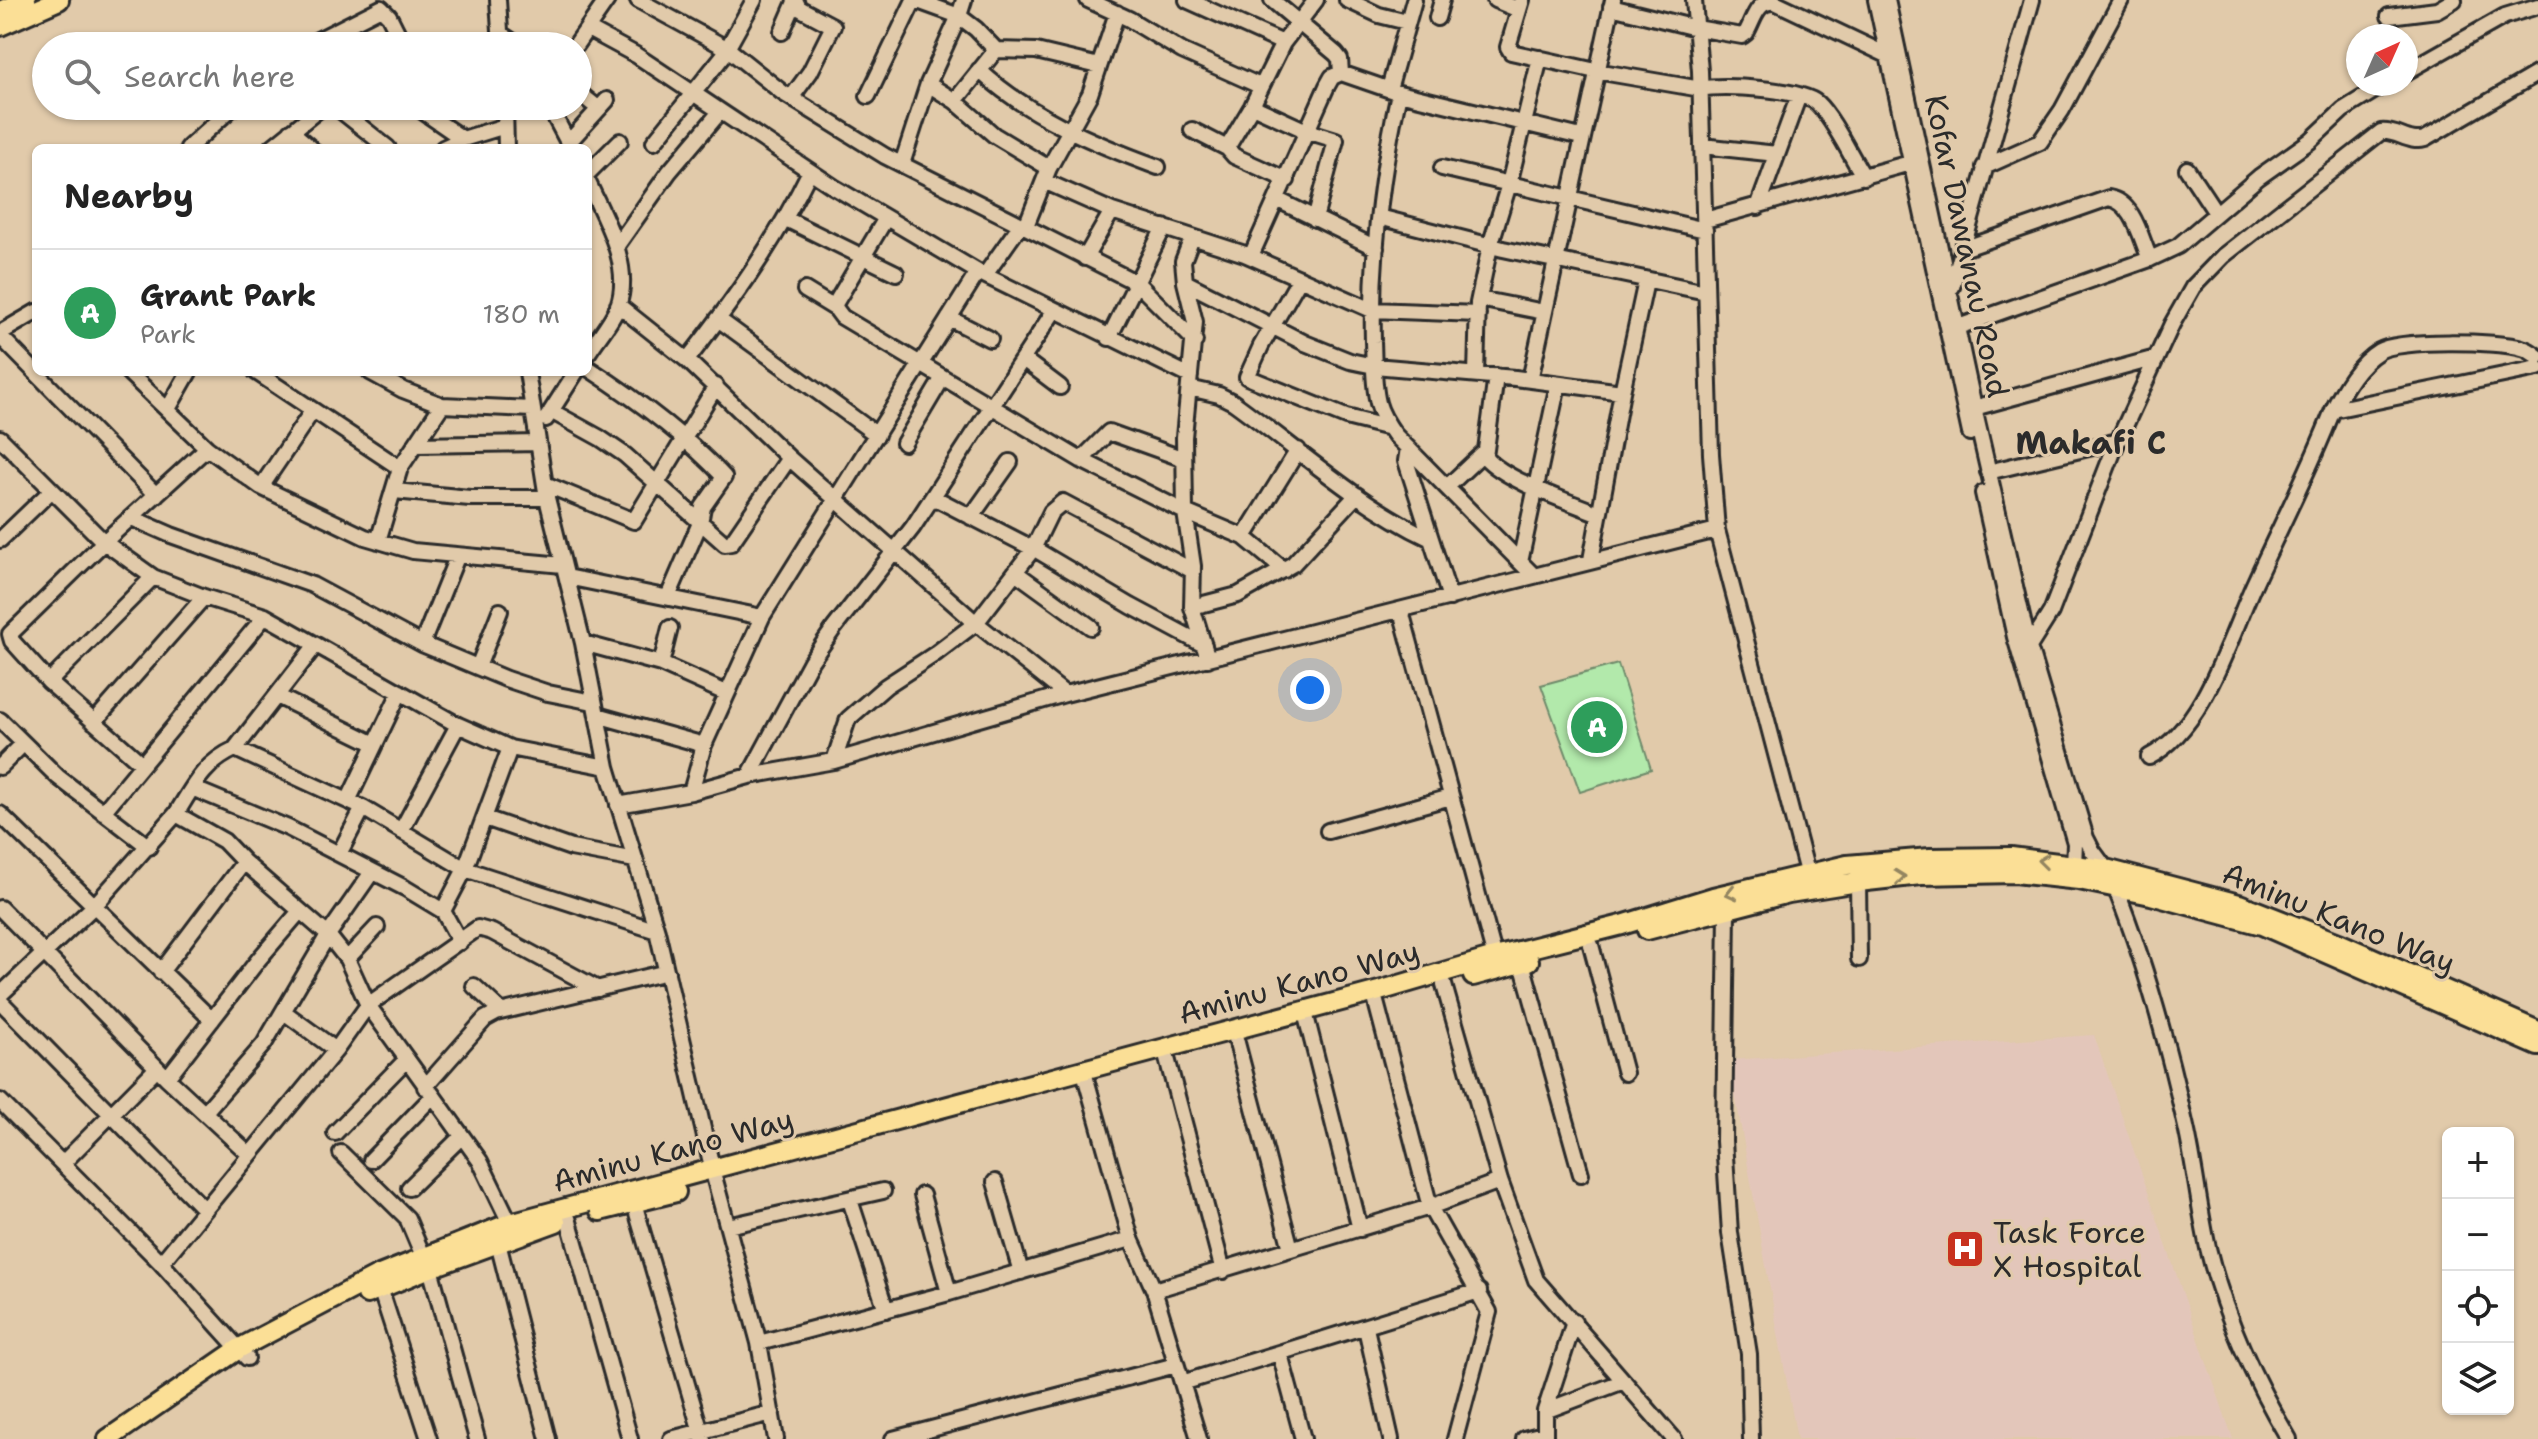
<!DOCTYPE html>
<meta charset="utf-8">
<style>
:root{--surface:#fff;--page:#f2f2f2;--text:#222;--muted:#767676;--line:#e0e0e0;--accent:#ea580c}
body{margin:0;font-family:"Shantell Sans",sans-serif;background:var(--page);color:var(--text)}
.controls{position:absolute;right:24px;bottom:24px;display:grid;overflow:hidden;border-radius:12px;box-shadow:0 2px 6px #0004}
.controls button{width:72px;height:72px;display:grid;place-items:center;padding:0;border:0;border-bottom:2px solid var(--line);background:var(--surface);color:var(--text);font:40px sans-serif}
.compass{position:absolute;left:2346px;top:24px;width:72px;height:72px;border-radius:50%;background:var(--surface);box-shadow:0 2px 6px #0004;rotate:45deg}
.you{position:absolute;left:1310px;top:690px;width:28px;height:28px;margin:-20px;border:6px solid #fff;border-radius:50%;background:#1a73e8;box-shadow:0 0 0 12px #1a73e833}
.badge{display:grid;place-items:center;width:52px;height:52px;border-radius:50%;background:var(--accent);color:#fff;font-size:26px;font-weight:700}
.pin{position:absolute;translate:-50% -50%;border:4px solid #fff;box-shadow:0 2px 8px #0006}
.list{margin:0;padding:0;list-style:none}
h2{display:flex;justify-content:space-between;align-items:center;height:104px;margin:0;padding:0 32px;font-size:34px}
h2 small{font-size:26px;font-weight:400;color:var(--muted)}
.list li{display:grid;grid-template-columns:52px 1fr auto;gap:24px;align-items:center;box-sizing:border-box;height:128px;padding:0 32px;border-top:2px solid var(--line)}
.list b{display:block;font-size:30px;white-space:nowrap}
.list p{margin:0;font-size:26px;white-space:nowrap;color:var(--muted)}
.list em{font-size:26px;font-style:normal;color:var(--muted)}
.icon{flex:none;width:44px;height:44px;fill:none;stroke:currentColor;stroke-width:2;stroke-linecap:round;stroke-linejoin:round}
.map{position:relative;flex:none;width:2538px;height:1439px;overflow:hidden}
.search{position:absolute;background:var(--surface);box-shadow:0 2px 6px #0004;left:32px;top:32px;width:560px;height:88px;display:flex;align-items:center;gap:20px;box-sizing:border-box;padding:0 28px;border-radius:44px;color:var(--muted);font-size:30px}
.panel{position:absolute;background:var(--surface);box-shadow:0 2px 6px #0004;left:32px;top:144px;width:560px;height:232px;border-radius:12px}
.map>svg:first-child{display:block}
.built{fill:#e3c6ba}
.green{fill:#b2e9ab;stroke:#6e8a6b;stroke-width:2}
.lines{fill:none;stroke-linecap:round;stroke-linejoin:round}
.minor-casing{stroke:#2b2b2b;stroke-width:20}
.major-casing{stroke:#2b2b2b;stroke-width:24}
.minor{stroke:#e1caaa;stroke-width:14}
.major{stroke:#fbdf96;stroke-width:18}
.oneway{stroke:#938560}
.labels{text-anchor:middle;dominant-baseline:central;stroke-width:6;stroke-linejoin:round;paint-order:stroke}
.street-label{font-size:30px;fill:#2b2b2b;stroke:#e1caaa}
.poi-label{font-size:30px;fill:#2b2b2b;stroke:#e1caaa;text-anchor:start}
.neighbourhood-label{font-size:32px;font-weight:bold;fill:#2b2b2b;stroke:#e1caaa}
</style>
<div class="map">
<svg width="2538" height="1439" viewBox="0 0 2538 1439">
<rect width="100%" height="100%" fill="#e1caaa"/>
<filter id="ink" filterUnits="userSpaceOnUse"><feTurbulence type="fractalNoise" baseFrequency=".0125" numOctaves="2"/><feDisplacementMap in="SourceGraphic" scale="16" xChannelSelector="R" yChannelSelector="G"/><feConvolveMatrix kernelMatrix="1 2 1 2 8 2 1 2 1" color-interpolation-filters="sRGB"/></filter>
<g filter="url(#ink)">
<path class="built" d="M2094,1035L2233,1439H1797L1729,1060Z"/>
<path class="green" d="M1618,664L1651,769L1580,792L1541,685Z"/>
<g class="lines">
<defs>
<path id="minor" d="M498,0L501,46
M638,0L728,49L783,93L885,156L1137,283L1195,341
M964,0L959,16L976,29L996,50
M1088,0L1129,19L1182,51L1260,86
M1187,0L1283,43
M1272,0L1336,54L1340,59L1341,73
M1347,0L1379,15L1407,22
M1495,0L1519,10
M1522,0L1508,47L1511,52L1596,71L1701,89C1720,84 1802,89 1817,103C1833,118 1851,157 1864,177
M1694,0L1700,71L1711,454L1717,530L1808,876
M1876,0L1970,433
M1887,0L1977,421L2029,647L2086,838L2092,850L2106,869
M1611,7L1696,28L1742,36L1746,33C1754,20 1756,0 1775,2L1889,56
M2389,16L2437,10L2454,0
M1437,18L1442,0
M588,29L636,55L834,187L978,272L1190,376
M782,32L795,2
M500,33L519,46
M306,46L381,8L389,16L404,46
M575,46L607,0
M979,70C1028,116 1095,144 1158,167
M2406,72L2505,16L2538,6
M928,84L955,101L994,135L1049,168
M1389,89L1414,0
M578,92L599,109
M1399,93C1381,174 1371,258 1373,342C1374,362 1373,383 1378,403C1381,415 1388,425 1395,435L1533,575
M868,96L914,0
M791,98L810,72L833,26L799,8L795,0
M955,101L996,50L1036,51L1099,66
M335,106L388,148
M415,106L463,139
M505,106L506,148
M549,106L571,148
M1252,106L1307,131L1336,140L1315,219
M505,116L522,106
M1192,130L1227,148
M291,131L311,148
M654,142L723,56L754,0
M568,143L607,100
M1702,146L1777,154
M188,148L234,106
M271,148L323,106
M443,148L463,139L505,126
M902,164L928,84L959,16L915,0
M1984,167L2040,142L2062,110L2121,0
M1442,168L1705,230
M2187,169L2216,213
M588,173L620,141
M1287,180L1234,156L1227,148L1252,106L1283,43L1316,0
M1044,181L1112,211
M588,182C604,218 633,265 618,306C612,322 597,338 588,353
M1278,200L1376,248
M1758,207L1799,95
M1379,217L1503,249L1706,292
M886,218L835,304L836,309L842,317L1081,460L1185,512L1244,537L1284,570
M786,219L896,273
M1705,220L1910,163
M1026,226L1049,168L1090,94L1117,13
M1192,238L1183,261L1185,282L1195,322L1184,437L1185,512L1193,566L1192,607L1208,659
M616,247L669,172L719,113
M1963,249L2109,198C2134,202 2141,239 2150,259
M1251,256L1327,86L1332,77L1341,73L1399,93L1581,137
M1085,258L1112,211L1245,254L1372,310L1478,314
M985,275L1021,224
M1300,278L1261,346L1247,377L1346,417L1390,428
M1185,282L1305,343L1350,361L1374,366L1515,378L1622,392
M1952,287L2032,0
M805,290L836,309
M1479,299L1544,312
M618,305L687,360L789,458L976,623L1065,694
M949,318L990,339
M718,319L877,435
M1958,327L2150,259L2178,246L2259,177L2310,141L2343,110L2385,84
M0,333L36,312
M0,336L156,495
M1109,338L1164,227
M1023,359L1060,387
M687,360C734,300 777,239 810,171
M588,368C636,399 685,435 724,477L703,507L700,523L668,597
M128,372L207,448L261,487L365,537L413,551L563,565
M256,372L400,468
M370,372L403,390L442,405L532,409
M527,372L547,498L583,643L607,767L657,931L715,1180L759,1343L776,1439
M1476,374L1478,303L1490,246L1509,184L1540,58
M1496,376L1485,457C1506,481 1568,501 1599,514
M1530,380L1613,0
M1189,388L1219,395L1233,402C1297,448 1357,504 1429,538
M1974,408L2156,358
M168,409L189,372
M2333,410L2538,368
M551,411L600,438L625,455L725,544L731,543L789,458
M546,419L576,372
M0,438L104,542L153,577L204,597L265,616L458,725L510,748L607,767
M904,443L942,379
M416,445L538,443
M1408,448L1406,461L1450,598
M1081,460L1109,432L1184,459
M1988,472L2118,441
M545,484L634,521L716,386
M1448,486L1483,453
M261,487L313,410
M394,491L470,498H547
M1983,493L2015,637L2075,843L2074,865
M933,497L1038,551L1131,606L1204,645
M971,517L1010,462
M132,518L171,535L312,585L422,644L506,679L548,693L593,702
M1244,537L1298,450
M0,540L52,490
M378,541L400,468L442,405
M1591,560L1622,392L1646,281
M1520,562L1558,384
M1015,572L1091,627
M567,577L762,617
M1192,607L1238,595L1293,564L1357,495
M1401,611L1497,965
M583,643L661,664L726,693
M422,644L457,557
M2029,647L2051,612L2113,452L2172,324L2193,287L2223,256L2381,132C2397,130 2409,144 2425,139L2538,73
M661,664L670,628
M478,667L500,611
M49,682L153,577
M277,696L375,744
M597,715L704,745
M0,720L58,777L149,847
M94,722L204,597
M235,749L363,808L465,869L657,931
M2149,757C2205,728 2230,636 2255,582C2281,525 2310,469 2333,410C2344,388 2358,364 2379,351C2398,339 2499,341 2522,348C2528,349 2533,353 2538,357
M834,761L848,719L886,686L935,654L976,623L1033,549L1051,512L1063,502L1193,571
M142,764L49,682L12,641L10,634L104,542L207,448
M0,767L23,744
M749,776L811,661L834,628L913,527L1054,311
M192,788L288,828L405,888L443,911L460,942
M691,792L704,745L762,617L978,272
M348,801L400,692
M618,805L691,792L749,776L834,761L1065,694L1717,530
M103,812L265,616
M0,814L212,1020
M176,814C194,785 204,763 235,749L315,646
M485,818L571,848L635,860
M401,831L458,725
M1328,831L1451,797
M339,854L363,808
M1858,882L1859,959
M2115,887C2146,964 2168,1046 2186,1127C2195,1167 2199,1208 2208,1248C2224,1314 2254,1380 2289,1439
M0,908L167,1078L249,1154
M443,911L465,869L510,748
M1727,911L1724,1141L1730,1233L1749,1354L1751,1439
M1591,945L1625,1073
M347,959L377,927
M1522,963L1581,1174
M161,972L244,862
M1444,985L1500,1181L1536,1280L1674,1439
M474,986L501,1011
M0,995L95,905L176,814L224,841L244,862L328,935L347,959L368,1005L480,1161L510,1223
M0,1001L204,1209
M1376,1002L1430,1207L1489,1312L1455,1439
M284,1012L336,1050
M1307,1020L1360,1229
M1236,1039L1291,1249
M1167,1058L1223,1271
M167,1078L259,959L300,911
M1086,1079L1131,1239L1154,1290L1199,1439
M425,1087L485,1019L496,1013L667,972
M0,1101L161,1263L247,1358
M205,1112L264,1044L328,935L372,872
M335,1133L407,1059
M341,1153L407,1218L423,1256
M371,1160L432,1097
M63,1163L157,1068
M995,1182L1021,1272
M409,1188L462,1136
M922,1195L949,1293
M850,1200L886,1310
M634,1203L703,1439
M568,1218L630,1439
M728,1226L883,1191
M498,1243L548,1439
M161,1263L336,1050L368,1005L478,928L492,932L598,989
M430,1268L477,1439
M380,1288L429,1439
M1154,1290L1430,1207L1500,1181
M1366,1328L1391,1439
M759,1343L949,1293L1131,1239
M1280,1354L1303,1439
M1182,1383L1479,1291
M1545,1411L1624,1381
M671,1439L772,1413
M893,1439L1176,1365
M1524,1439L1543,1434
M1545,1439V1411L1574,1322"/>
<path id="major" d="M0,11L26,0
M0,26L59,0
M1647,930L1789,893L1858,882L1921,875L2015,873L2079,880L2151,895L2262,925L2538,1046
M1473,976L1529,961
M600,1211L676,1192
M367,1294L430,1268L556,1222
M108,1439L240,1348L377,1276L510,1223L1379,991L1495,957L1622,925L1713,897L1847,865L1930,858L2011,857L2106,869L2239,904L2341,944L2538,1031"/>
</defs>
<use href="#minor" class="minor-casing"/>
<use href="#major" class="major-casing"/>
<use href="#minor" class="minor"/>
<use href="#major" class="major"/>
</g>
<defs><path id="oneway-chevron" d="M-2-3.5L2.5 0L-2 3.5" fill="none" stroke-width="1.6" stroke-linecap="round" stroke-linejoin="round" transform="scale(2)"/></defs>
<g class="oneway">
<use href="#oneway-chevron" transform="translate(2043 861) rotate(-173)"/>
<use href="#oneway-chevron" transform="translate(1900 877) rotate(-6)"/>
<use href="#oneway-chevron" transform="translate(1731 893) rotate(167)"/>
</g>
</g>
<defs>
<symbol id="hospital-square" viewBox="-11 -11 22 22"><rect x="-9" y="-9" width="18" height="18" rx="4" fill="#c8321e" stroke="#e1caaa"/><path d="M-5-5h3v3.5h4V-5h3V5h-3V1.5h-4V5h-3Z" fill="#fff"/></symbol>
</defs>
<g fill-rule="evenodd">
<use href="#hospital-square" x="1943" y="1227" width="44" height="44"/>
</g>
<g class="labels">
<g class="street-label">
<text transform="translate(1967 246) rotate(78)">Kofar Dawanau Road</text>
<text transform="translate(2339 918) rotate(22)">Aminu Kano Way</text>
<text transform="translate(1299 982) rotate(-15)">Aminu Kano Way</text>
<text transform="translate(673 1150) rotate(-15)">Aminu Kano Way</text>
</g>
<g class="poi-label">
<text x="1993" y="1232">Task Force<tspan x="1993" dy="34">X Hospital</tspan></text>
</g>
<g class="neighbourhood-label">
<text x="2091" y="442">Makafi C</text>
</g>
</g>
</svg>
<div class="controls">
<button>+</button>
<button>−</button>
<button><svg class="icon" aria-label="locate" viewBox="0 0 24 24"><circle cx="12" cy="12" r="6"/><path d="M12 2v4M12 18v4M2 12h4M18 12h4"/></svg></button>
<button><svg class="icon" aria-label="layers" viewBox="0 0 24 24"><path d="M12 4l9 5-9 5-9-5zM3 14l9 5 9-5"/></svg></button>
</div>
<svg class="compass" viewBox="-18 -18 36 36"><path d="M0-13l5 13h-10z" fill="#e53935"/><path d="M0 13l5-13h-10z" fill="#767676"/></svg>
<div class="you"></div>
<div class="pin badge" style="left:1597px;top:727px;background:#2e9e5b">A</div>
<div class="search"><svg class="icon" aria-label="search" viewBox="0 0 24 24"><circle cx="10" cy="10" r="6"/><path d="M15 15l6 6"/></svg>Search here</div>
<section class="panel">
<h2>Nearby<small></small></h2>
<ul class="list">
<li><span class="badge" style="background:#2e9e5b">A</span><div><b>Grant Park</b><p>Park</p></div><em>180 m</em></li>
</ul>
</section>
</div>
